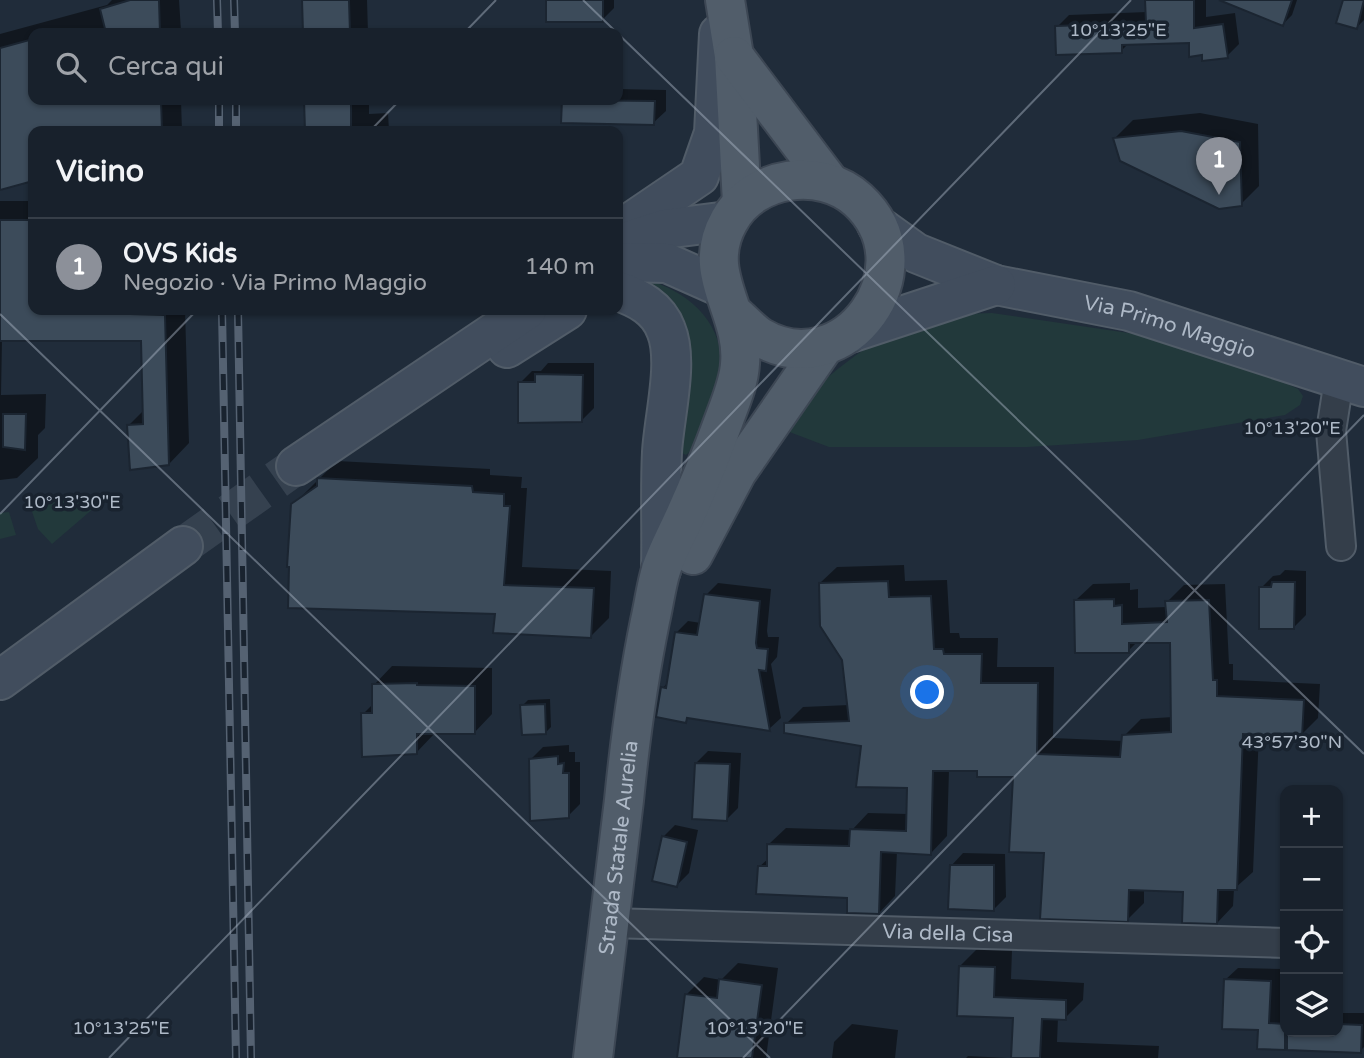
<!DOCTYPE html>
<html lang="it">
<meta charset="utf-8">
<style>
:root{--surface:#18212c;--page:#252e38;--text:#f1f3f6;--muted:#9fa3a9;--line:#363e48;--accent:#8c9099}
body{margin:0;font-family:"Varela Round",sans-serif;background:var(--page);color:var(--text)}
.controls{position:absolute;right:21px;bottom:21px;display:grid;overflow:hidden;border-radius:14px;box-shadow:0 2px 5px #0004}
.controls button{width:63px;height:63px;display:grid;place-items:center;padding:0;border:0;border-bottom:2px solid var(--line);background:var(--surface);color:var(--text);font:35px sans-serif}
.you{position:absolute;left:928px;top:693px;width:24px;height:24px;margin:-18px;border:5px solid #fff;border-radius:50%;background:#1a73e8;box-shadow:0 0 0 10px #1a73e833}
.badge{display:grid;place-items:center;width:46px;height:46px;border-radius:50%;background:var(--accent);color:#fff;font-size:23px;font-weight:700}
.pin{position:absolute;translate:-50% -58px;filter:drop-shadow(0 2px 4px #0008)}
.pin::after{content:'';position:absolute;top:37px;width:24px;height:21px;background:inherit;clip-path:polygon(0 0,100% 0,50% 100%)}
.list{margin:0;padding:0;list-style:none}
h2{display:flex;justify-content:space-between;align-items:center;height:91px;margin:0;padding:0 28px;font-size:30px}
h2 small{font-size:23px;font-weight:400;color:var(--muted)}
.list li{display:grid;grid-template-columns:46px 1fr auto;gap:21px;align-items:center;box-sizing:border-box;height:98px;padding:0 28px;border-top:2px solid var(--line)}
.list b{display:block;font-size:26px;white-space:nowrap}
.list p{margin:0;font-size:23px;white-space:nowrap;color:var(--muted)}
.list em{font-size:23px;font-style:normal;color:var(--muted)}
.icon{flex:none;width:38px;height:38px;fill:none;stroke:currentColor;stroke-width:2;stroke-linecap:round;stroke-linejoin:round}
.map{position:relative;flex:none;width:1364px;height:1058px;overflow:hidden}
.search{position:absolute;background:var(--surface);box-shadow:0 2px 5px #0004;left:28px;top:28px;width:595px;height:77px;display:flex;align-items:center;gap:18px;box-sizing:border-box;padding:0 24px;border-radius:14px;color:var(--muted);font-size:26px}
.panel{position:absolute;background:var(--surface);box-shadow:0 2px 5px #0004;left:28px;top:126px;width:595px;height:189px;border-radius:14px}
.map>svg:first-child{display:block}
.green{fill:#22393b}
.shadow{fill:#0007}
.building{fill:#3c4b5a;stroke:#1b2531;stroke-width:2}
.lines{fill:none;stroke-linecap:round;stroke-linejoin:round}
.secondary-tunnel{stroke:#35414f;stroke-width:38;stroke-dasharray:38 19;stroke-linecap:butt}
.street-casing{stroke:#515c68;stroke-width:32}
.secondary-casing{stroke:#515c68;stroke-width:42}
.primary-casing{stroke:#3d4754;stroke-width:42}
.street{stroke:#343e4a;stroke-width:28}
.secondary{stroke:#414d5d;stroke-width:38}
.primary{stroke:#515d6a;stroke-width:38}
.rail-casing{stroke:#556272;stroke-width:8}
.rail{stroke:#19232f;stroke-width:5;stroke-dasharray:16;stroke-linecap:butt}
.ticks{fill:none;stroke:#aeb9c7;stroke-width:2;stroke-opacity:0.45}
.labels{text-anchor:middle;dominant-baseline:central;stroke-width:7;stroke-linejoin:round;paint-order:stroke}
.street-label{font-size:21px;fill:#aeb9c7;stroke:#19232f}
.ticks-label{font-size:18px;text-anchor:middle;fill:#aeb9c7;stroke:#19232f;stroke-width:7;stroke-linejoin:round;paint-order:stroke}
</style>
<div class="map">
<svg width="1364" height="1058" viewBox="0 0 1364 1058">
<rect width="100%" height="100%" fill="#202c3a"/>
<path class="green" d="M646,280C686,290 723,321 721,366C721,378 716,391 713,403C709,421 701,443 686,455L676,450Z
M992,313L1149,336L1277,379L1298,389L1303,396L1300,405L1285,415L1138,440L1027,447H829L779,428C819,380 871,335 932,318C950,313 973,314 992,313Z
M109,495L52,544L38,529L29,503Z
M9,512L16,535L0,539V513Z"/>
<path class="shadow" d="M112,0H179L181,31L33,33V100H181L182,131H33V179L0,188V34L107,5Z
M304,0H367L368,33H304Z
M548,0H614V8L602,20Z
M1147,0H1206V17L1235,13L1239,44L1227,56L1203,53L1191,41L1129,43L1121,51L1057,27L1069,15L1147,12Z
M1253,0H1297L1292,15L1283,24Z
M1345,0H1364V20L1357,27Z
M618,89L666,90V111L653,123L563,121L564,100H618Z
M306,100H369V114L388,113L389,131H306Z
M1200,113L1258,124L1259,186L1241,204L1115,138L1133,120Z
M0,201H33V310H185L189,443L169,464L129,425L144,410L143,340L2,339L1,395L46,394L45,428L38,435V458L17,478L0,480Z
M548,363H594V408L582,420L520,383L532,371H541Z
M337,461L490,469V475L522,477L521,488H527L522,567L611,571L609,618L591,636L496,612L293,505Z
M904,565L905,581L947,580L950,633H959L960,638H998L997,667H1054L1053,738L1123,741L1124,736L1141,719L1173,717L1172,641H1138L1128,651L1076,600L1093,584L1130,583V590L1138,589V608L1167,607V602L1184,585L1225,584L1229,664H1233V680L1320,684L1318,718L1301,735L1259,733L1253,872L1234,889L1233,906L1217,923L1185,890L1144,889V903L1127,920L1046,852L1014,775L979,770H949L947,836L931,853L897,851L895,896L879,913L849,896L759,867L769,858V844L786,828L852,830L868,813L908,814L909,787L863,745L786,724L803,707L849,705L844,659L820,583L837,567Z
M1285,570L1306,571V615L1294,627L1261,588L1273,576L1280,575Z
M718,583L771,589L767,631L768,637H779L777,657L771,664L781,718L769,729L690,716L685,721L663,688L668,682L676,633L688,621L701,623L706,595Z
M392,666L492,668V714L474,733H435L416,753L363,714L374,703V685Z
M550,699L551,727L546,732L522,706L528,700Z
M569,745V752H575V762H580V804L568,816L531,759L543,747Z
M708,751L741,753L738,808L726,820L696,763Z
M675,825L698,830L689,873L677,885L663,837Z
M963,853L1005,854L1006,897L994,909L951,866Z
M978,948L1012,950L1011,979L1084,983L1083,1000L1065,1018H1058L1057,1042L1159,1046L1158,1058H1013L1015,1017L960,966Z
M738,963L778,968L766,1058H678L686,995L704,977L721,980Z
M1238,968L1282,969L1280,1012H1285V1032H1338V1013H1364V1047L1360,1051L1259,1047L1260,1028L1225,980Z
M852,1024L898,1030L895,1058H832L834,1042Z
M968,1056L1007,1058H966Z"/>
<path class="building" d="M130,0H159L160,33H106L100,9Z
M302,0H349L350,33H303Z
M546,0H603V22H546Z
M1145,0H1194V28L1223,24L1228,58L1202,61V55L1189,57V43L1122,45V53L1056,55L1055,26L1146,23Z
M1219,0H1292L1283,26Z
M1343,0H1364L1357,29L1336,23Z
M33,39V100H161L162,131H33V181L0,190V48Z
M304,100H351V131H305Z
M562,100L655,101L654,125L561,123Z
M1181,131L1240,142L1242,206L1219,209L1120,161L1113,138Z
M0,220H33V310H132L131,314L165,315L169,465L130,470L127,425L143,424L141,341H0Z
M535,374L583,375L582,422L518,423V382H535Z
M3,414H26L25,450L3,447Z
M317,478L472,486L473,492L504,494V506H510L504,585L594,588L591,638L493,633L495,614L288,608L289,567H287L291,504L317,486Z
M888,581L889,597L931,596L934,649H943L944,654H982L981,683H1038L1037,754L1120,757L1122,735L1171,732L1170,643H1129V653H1075L1074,600L1114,599V606L1122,605V624L1167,622L1165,601L1209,600L1213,680H1217V696L1304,700L1302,737L1243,734L1237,890H1218L1217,924L1182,923L1183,892L1129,890L1128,922L1040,919L1044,853L1009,852L1013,777H977V771H933L931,855L881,852L879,914L847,913V898L756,894L758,866H767V844L849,846L850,829L906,831L907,788L856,787L861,746L784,733V723L849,721L842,660L820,626L819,583Z
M1272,582H1295L1294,629H1259V587H1271Z
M704,594L760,601L756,643L757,648L768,649L766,671L759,670L770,731L687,718L686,723L656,717L661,687L666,688L675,632L697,635Z
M417,683V685L475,686V734H417V754L362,757L361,713H372V684Z
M545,704L546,734L522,735L520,705Z
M558,756V764L564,763L563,773H569V818L530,821L529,759Z
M695,763L730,764L727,821L692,819Z
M662,836L687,842L677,887L652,881Z
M950,865H994V911L948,909Z
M959,966L995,967L994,997L1066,1000V1020L1042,1019L1040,1058H1011L1013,1018L957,1016Z
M719,979L762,985L752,1058H677L685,994L717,998Z
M1224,979L1271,981L1269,1023L1285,1024V1050L1257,1049L1258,1030L1222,1029Z
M1338,1024L1362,1025L1361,1053L1287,1050V1032H1338Z"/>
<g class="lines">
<path class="secondary-tunnel" d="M183,546L296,466"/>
<defs>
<g id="street">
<path d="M1339,380L1331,431L1341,546"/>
<path id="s1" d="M610,923L1285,943"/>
</g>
<g id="secondary">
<path id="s2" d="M877,225L916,253L996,285L1129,311L1364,387"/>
<path d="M618,231L699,176L714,133L719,34"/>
<path d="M624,242L665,229L728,221"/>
<path d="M618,262L667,263L721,287"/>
<path d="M618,291C638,298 658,308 666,330C679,361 664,417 662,452C660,491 662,531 661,570"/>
<path d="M850,333L996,285"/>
<path d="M507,348L567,310"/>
<path d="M296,466L527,310"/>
<path d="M0,680L183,546"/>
</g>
<g id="primary">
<path d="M725,0L734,56L742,203"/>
<path d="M734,56L830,183"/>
<path d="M693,555L737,472L825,345"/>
<path id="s3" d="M593,1058C604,972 614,886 624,800C630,740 638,680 650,621C654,604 656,586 661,570C667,552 677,534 685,516C699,485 712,453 724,420C730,403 739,383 740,364C745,311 699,274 729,221C753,176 821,166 858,200C931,267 845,387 760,337C751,331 743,322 735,315"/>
</g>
</defs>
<use href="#street" class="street-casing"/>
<use href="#secondary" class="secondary-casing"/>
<use href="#primary" class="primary-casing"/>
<use href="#street" class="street"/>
<use href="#secondary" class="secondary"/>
<use href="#primary" class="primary"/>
<defs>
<path id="rail" d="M217,0L218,33
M234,0L235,33
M219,100V131
M236,100V131
M222,310L236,1058
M238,310L251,1058"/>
</defs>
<use href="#rail" class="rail-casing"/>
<use href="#rail" class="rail"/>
</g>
<path class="ticks" d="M583,0L1364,754M464,33L496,0M370,131L400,100M0,314L770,1058M0,514L197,310M109,1058L1131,0M743,1058L1364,415"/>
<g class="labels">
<g class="street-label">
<text stroke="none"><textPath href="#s2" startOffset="313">Via Primo Maggio</textPath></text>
<text stroke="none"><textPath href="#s3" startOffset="212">Strada Statale Aurelia</textPath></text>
<text stroke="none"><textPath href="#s1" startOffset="338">Via della Cisa</textPath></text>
</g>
</g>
<g class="ticks-label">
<text x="1118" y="36">10°13'25"E</text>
<text x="1292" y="434">10°13'20"E</text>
<text x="72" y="508">10°13'30"E</text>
<text x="1292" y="748">43°57'30"N</text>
<text x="121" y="1034">10°13'25"E</text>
<text x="755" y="1034">10°13'20"E</text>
</g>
</svg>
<div class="controls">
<button>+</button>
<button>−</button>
<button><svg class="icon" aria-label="locate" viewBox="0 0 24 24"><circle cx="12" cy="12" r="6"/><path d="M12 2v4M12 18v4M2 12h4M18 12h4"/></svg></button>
<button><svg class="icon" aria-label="layers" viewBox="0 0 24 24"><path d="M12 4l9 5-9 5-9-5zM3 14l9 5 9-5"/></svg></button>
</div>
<div class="you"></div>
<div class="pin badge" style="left:1219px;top:195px">1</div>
<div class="search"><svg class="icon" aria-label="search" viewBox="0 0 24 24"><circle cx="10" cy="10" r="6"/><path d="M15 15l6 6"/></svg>Cerca qui</div>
<section class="panel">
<h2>Vicino<small></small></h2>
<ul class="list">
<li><span class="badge">1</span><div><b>OVS Kids</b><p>Negozio · Via Primo Maggio</p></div><em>140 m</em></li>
</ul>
</section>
</div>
